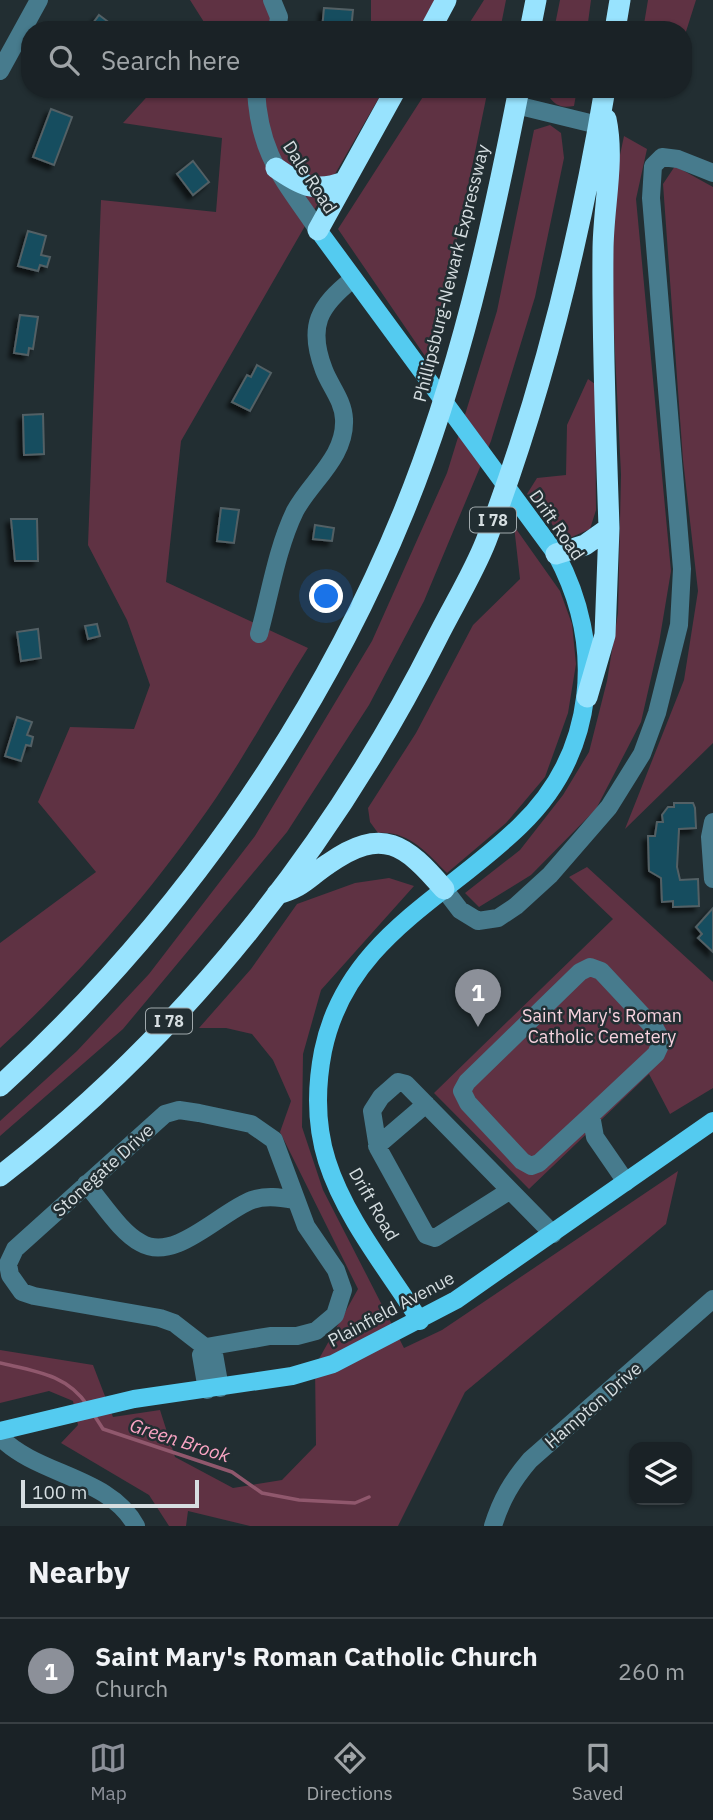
<!DOCTYPE html>
<style>
:root{--surface:#1a2226;--page:#272f32;--text:#f1f3f6;--muted:#9fa4a7;--line:#383f43;--accent:#8c9099}
body{margin:0;font-family:"IBM Plex Sans",sans-serif;background:var(--page);color:var(--text)}
.controls{position:absolute;right:21px;bottom:21px;display:grid;overflow:hidden;border-radius:14px;box-shadow:0 2px 5px #0004}
.controls button{width:63px;height:63px;display:grid;place-items:center;padding:0;border:0;border-bottom:2px solid var(--line);background:var(--surface);color:var(--text);font:35px sans-serif}
.scale{position:absolute;left:21px;bottom:18px;width:178px;box-sizing:border-box;padding-left:7px;border:4px solid #d6dee1;border-top:0;font-size:19px;line-height:24px;white-space:nowrap;color:#d6dee1;-webkit-text-stroke:5px #222e32;paint-order:stroke}
.you{position:absolute;left:327px;top:597px;width:24px;height:24px;margin:-18px;border:5px solid #fff;border-radius:50%;background:#1a73e8;box-shadow:0 0 0 10px #1a73e833}
.badge{display:grid;place-items:center;width:46px;height:46px;border-radius:50%;background:var(--accent);color:#fff;font-size:23px;font-weight:700}
.pin{position:absolute;translate:-50% -58px;filter:drop-shadow(0 2px 4px #0008)}
.pin::after{content:'';position:absolute;top:37px;width:24px;height:21px;background:inherit;clip-path:polygon(0 0,100% 0,50% 100%)}
.list{margin:0;padding:0;list-style:none}
h2{display:flex;justify-content:space-between;align-items:center;height:91px;margin:0;padding:0 28px;font-size:30px}
h2 small{font-size:23px;font-weight:400;color:var(--muted)}
.list li{display:grid;grid-template-columns:46px 1fr auto;gap:21px;align-items:center;box-sizing:border-box;height:105px;padding:0 28px;border-top:2px solid var(--line)}
.list b{display:block;font-size:26px;white-space:nowrap}
.list p{margin:0;font-size:23px;white-space:nowrap;color:var(--muted)}
.list em{font-size:23px;font-style:normal;color:var(--muted)}
.icon{flex:none;width:38px;height:38px;fill:none;stroke:currentColor;stroke-width:2;stroke-linecap:round;stroke-linejoin:round}
.map{position:relative;flex:none;width:713px;height:1526px;overflow:hidden}
.search{position:absolute;background:var(--surface);box-shadow:0 2px 5px #0004;left:21px;right:21px;top:21px;height:77px;display:flex;align-items:center;gap:18px;box-sizing:border-box;padding:0 24px;border-radius:28px;color:var(--muted);font-size:26px}
.sheet{height:196px;background:var(--surface)}
nav{display:flex;justify-content:space-around;align-items:center;box-sizing:border-box;height:98px;border-top:2px solid var(--line);background:var(--surface);font-size:19px;color:var(--muted)}
nav a{display:grid;justify-items:center;gap:4px}
nav .on{color:var(--accent)}
.map>svg:first-child{display:block}
.green{fill:#5f3243}
.lines{fill:none;stroke-linecap:round;stroke-linejoin:round}
.stream{stroke:#90586d;stroke-width:3.5}
.building{fill:#154d5e;stroke:#536065;stroke-width:2;filter:url(#shadow)}
.minor{stroke:#477b8d;stroke-width:18}
.major{stroke:#54cbf0;stroke-width:18}
.highway{stroke:#98e3fe;stroke-width:21}
.labels{text-anchor:middle;dominant-baseline:central;stroke-width:5;stroke-linejoin:round;paint-order:stroke}
.shield{fill:#222e32;stroke:#a0a9ac;stroke-width:2}
.shield-label{font-size:16px;font-weight:bold;fill:#d6dee1}
.street-label{font-size:18px;fill:#d6dee1;stroke:#222e32}
.park-label{font-size:18px;fill:#f8d3df;stroke:#222e32}
.water-label{font-size:19px;font-style:italic;fill:#fba5c4;stroke:#222e32}
</style>
<div class="map">
<svg width="713" height="1526" viewBox="0 0 713 1526">
<defs>
<filter id="shadow"><feDropShadow dx="-4.5" dy="4.5" stdDeviation="2" flood-color="#0009"/></filter>
</defs>
<rect width="100%" height="100%" fill="#222e32"/>
<path class="green" d="M190,0H265L272,9L268,30H209Z
M371,0H435L418,30H371Z
M484,0H506L500,30H465Z
M560,0H591L587,30H554Z
M648,0H696L683,41V30H643Z
M154,89H384L181,441L166,582L308,648C277,697 249,749 216,798C155,887 80,975 0,1048V943L96,872L38,802L70,727L134,729L150,685L127,620L88,545L101,200L216,212L222,138L123,123Z
M428,89H488L445,298L427,359L338,229Z
M544,89H577L574,106C557,109 553,103 544,89Z
M550,125L561,133L564,158L535,297L491,441L424,601L369,705L287,832L123,1029L0,1136V1121L77,1051L149,974L255,836L372,641L447,473L497,311L534,130Z
M624,136L647,149L636,199L671,571L659,643L641,722L596,809L531,875L479,907L465,893L520,850L563,795L589,752L607,681L618,613L621,474L608,212Z
M675,166L713,187V743L625,829L684,680L698,591L683,460L663,184Z
M588,379L595,384L596,510L590,529L565,540L527,494L537,478L566,475L567,425Z
M514,526L560,591L572,624L576,664L568,713L545,777L506,823L447,873C427,853 408,830 378,833L370,822L368,808L416,733L473,625L520,579Z
M587,867L713,982V1088L670,1114L649,1074L529,1189L434,1093L613,919L569,877Z
M389,878L414,886L321,990L303,1054L302,1127L323,1190L404,1348L442,1330L678,1171L666,1224L465,1392L398,1526H250L188,1511L186,1526H169L149,1495L61,1443L78,1425L73,1401L49,1391L0,1403V1350L93,1365L113,1417L160,1410L175,1457L233,1488L282,1480L316,1445L315,1366L358,1289L280,1132L291,1101L273,1060L252,1034L226,1028H199L251,969L297,904L355,883Z"/>
<g class="lines">
<path class="stream" d="M0,1363C34,1371 67,1374 88,1406
M94,1415L103,1429L232,1472L262,1493L299,1500L355,1503L369,1497"/>
</g>
<path class="building" d="M324,8L353,10L351,30H322Z
M99,15L119,30H88Z
M51,109L72,117L54,165L33,157Z
M193,161L209,182L193,195L177,174Z
M28,231L46,236L41,255L50,257L47,267L40,265L38,271L18,266Z
M20,315L38,317L33,349L29,348L28,355L14,353Z
M257,365L271,373L250,411L232,402L247,375L251,377Z
M43,414L44,454L24,455L23,415Z
M221,508L239,510L234,543L217,541Z
M11,519H37L38,561H15Z
M315,525L334,528L332,541L313,539Z
M97,624L100,636L88,639L85,626Z
M38,629L41,658L21,661L17,632Z
M17,717L32,722L27,735L33,737L31,746L26,745L21,761L5,756Z
M674,803H693L695,808L696,828L679,829L677,867L680,880L698,879L699,906L673,907V901L662,902L661,878L649,871L648,836H655L657,822H663L662,815L668,807H674Z
M713,908V952L698,938L702,934L696,927Z"/>
<g class="lines">
<path class="minor" d="M272,0L279,17L277,30
M0,71L39,0
M256,89C259,155 283,178 318,230
M516,105L598,125
M259,634C270,594 277,548 295,511C311,481 346,457 344,419C343,400 330,386 324,370C307,326 319,306 353,279
M713,822L710,837L713,879
M444,889L460,910L478,921L498,918L516,906L550,875L609,807L642,754L657,713L679,625L682,569L651,198L653,166L662,157L678,159L713,173
M591,1115L539,1163L531,1166L522,1161L468,1103L462,1091L467,1082L580,972L590,967L601,971L656,1030L662,1041L656,1054L591,1115L595,1137L626,1182
M377,1146L426,1104
M86,1184C102,1202 120,1232 141,1243C175,1263 220,1212 252,1200C266,1195 280,1197 294,1200
M509,1191L435,1238L426,1235L378,1148L372,1111L381,1097L398,1082L406,1084L553,1234
M206,1347L270,1336H297L316,1331L335,1315L343,1290L336,1270L306,1226L274,1140L251,1124L199,1113L179,1110L165,1114L15,1249L8,1264L10,1275L22,1292L34,1296L160,1318L174,1323L214,1354L220,1388
M206,1347L201,1355L207,1390
M0,1437C38,1476 109,1476 136,1526
M493,1526C501,1500 512,1481 530,1460L713,1299"/>
<path class="major" d="M318,230L556,554C605,645 597,752 520,826C445,899 346,939 323,1051C316,1087 316,1126 327,1161C345,1218 388,1270 420,1321
M0,1431L134,1399L292,1376L333,1364L456,1300L713,1121"/>
<path class="highway" d="M430,30L446,0
M530,30L536,0
M615,30L620,0
M276,168C300,185 315,193 344,182
M318,230L396,89
M556,554L585,545L609,528C606,435 602,343 603,251C603,208 615,161 606,119
M587,697L605,635L609,528
M277,894C303,887 307,878 328,864C383,825 406,845 444,889
M0,1086C173,928 315,729 404,511C459,376 491,232 519,89
M0,1176C184,1034 333,845 437,638C453,606 473,574 486,541C542,394 579,244 605,89"/>
</g>
<g class="labels">
<g class="shield">
<rect x="470" y="507.5" width="46" height="25" rx="5"/>
<rect x="146" y="1008.5" width="46" height="25" rx="5"/>
</g>
<g class="shield-label">
<text x="493" y="520">I 78</text>
<text x="169" y="1021">I 78</text>
</g>
<g class="street-label">
<text transform="translate(310 177) rotate(57)">Dale Road</text>
<text transform="translate(451 273) rotate(-76)">Phillipsburg-Newark Expressway</text>
<text transform="translate(557 525) rotate(55)">Drift Road</text>
<text transform="translate(103 1170) rotate(-42)">Stonegate Drive</text>
<text transform="translate(374 1204) rotate(60)">Drift Road</text>
<text transform="translate(391 1309) rotate(-28)">Plainfield Avenue</text>
<text transform="translate(593 1405) rotate(-41)">Hampton Drive</text>
</g>
<g class="park-label">
<text x="602" y="1015">Saint Mary's Roman<tspan x="602" dy="21">Catholic Cemetery</tspan></text>
</g>
<g class="water-label">
<text transform="translate(180 1440) rotate(18)">Green Brook</text>
</g>
</g>
</svg>
<div class="controls">
<button><svg class="icon" aria-label="layers" viewBox="0 0 24 24"><path d="M12 4l9 5-9 5-9-5zM3 14l9 5 9-5"/></svg></button>
</div>
<div class="scale">100 m</div>
<div class="you"></div>
<div class="pin badge" style="left:478px;top:1027px">1</div>
<div class="search"><svg class="icon" aria-label="search" viewBox="0 0 24 24"><circle cx="10" cy="10" r="6"/><path d="M15 15l6 6"/></svg>Search here</div>
</div>
<section class="sheet">
<h2>Nearby<small></small></h2>
<ul class="list">
<li><span class="badge">1</span><div><b>Saint Mary's Roman Catholic Church</b><p>Church</p></div><em>260 m</em></li>
</ul>
</section>
<nav>
<a class="on"><svg class="icon" aria-label="map" viewBox="0 0 24 24"><path d="M3 6l6-2 6 2 6-2v14l-6 2-6-2-6 2zM9 4v14M15 6v14"/></svg>Map</a>
<a><svg class="icon" aria-label="directions" viewBox="0 0 24 24"><path d="M12 3l9 9-9 9-9-9zM9 14v-3h6M13 9l2 2-2 2"/></svg>Directions</a>
<a><svg class="icon" aria-label="saved" viewBox="0 0 24 24"><path d="M7 4h10v16l-5-4-5 4z"/></svg>Saved</a>
</nav>
